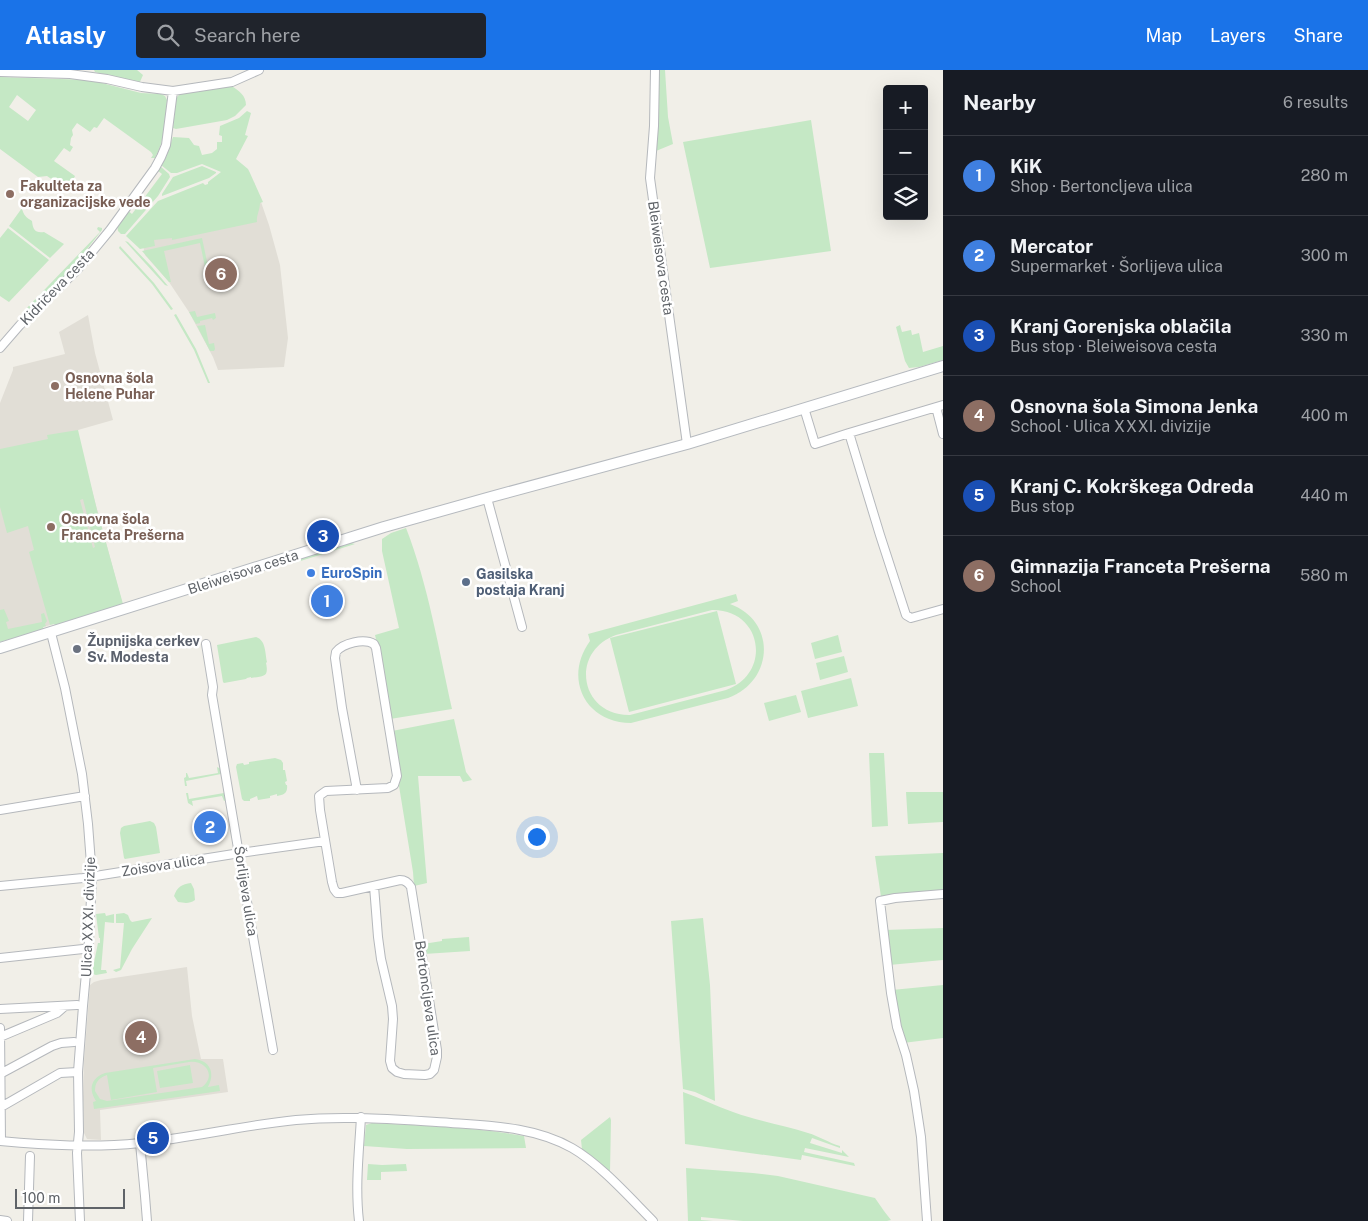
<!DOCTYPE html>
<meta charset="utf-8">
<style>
:root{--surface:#171b24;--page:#20242c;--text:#f1f3f6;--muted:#9ea1a6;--line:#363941;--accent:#1a73e8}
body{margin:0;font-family:"Public Sans",sans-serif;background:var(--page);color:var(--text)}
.controls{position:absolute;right:15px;top:15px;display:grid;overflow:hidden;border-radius:5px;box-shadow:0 5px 20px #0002}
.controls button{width:45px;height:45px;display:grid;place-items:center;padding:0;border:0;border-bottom:1px solid var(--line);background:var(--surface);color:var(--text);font:25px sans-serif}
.scale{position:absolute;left:15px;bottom:12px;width:110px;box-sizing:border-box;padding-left:5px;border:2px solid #5f6368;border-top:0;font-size:14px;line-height:18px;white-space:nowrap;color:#5f6368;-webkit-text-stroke:4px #fff;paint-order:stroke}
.you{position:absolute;left:536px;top:766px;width:18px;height:18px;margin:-12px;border:4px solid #fff;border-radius:50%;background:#1a73e8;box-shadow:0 0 0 8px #1a73e833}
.badge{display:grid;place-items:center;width:32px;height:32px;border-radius:50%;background:var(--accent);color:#fff;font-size:16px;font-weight:700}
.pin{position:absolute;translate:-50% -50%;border:2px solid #fff;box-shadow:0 1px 5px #0006}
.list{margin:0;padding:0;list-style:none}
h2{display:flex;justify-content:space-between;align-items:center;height:65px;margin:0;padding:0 20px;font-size:21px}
h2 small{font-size:16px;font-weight:400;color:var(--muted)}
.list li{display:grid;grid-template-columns:32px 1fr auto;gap:15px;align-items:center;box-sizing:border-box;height:80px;padding:0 20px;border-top:1px solid var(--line)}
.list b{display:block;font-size:19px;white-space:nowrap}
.list p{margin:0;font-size:16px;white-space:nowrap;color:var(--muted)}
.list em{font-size:16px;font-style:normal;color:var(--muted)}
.icon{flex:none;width:28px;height:28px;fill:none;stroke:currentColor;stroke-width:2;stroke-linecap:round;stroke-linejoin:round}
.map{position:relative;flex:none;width:943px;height:1151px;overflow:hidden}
header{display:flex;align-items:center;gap:30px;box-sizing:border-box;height:70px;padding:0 25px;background:var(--accent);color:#fff}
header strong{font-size:24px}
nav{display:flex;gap:28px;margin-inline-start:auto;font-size:18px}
.search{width:350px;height:45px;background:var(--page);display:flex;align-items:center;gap:12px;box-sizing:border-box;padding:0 18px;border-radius:5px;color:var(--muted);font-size:19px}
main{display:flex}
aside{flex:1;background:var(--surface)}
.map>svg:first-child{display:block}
.education{fill:#e1ded6}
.green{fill:#c5e8c5;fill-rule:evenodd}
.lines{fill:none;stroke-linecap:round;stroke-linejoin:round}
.street-casing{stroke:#b5b8bc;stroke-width:10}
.secondary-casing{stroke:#b6babf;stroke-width:12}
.street{stroke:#fff;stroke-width:8}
.secondary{stroke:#fff;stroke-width:10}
.education-dot{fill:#8d6e63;stroke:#fff;stroke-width:2}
.shop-dot{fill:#3f7fe0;stroke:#fff;stroke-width:2}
.service-dot{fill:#5c6f8a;stroke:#fff;stroke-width:2}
.worship-dot{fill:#6b7280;stroke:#fff;stroke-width:2}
.labels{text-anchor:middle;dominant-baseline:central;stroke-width:5;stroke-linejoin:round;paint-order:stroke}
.education-label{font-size:14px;font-weight:bold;fill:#785e54;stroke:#fff;text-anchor:start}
.street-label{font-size:14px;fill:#5f6368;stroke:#fff}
.shop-label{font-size:14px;font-weight:bold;fill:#366cbe;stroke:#fff;text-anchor:start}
.service-label{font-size:14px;font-weight:bold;fill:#4e5e75;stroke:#fff;text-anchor:start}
.worship-label{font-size:14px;font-weight:bold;fill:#5b616d;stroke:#fff;text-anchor:start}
</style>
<header>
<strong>Atlasly</strong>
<div class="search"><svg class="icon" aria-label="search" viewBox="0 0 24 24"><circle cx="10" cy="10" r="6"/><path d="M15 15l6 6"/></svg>Search here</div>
<nav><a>Map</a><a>Layers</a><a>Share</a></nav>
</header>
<main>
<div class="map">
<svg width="943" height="1151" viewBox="0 0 943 1151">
<rect width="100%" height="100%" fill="#f1efe8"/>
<path class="education" d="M254,112L269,155L280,195L288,268L284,297L218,300L213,287L189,242L169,212L145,185L141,165Z
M88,245L95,283L113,350L78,360L76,361L122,532L0,571V333L13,300V297L65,284L59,262Z
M187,897L192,946L201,989H223L228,1022L100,1040L101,1070L87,1069L84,1063L83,1027L84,991L90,915L94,912L101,910Z"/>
<path class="green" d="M94,0H137L143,5L139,14L95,2Z
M658,0H665L668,47L673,74L656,81Z
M0,7L90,10L141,23L161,24L165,26L167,30C165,50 165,70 155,88H151L153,85L151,82L104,48L97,58L94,57L90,62L77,53L72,60L73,65L71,68L70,75L73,77L70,82L64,78L54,91L75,106L73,110L76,112L71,119H66L47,106L38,107L0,79ZM17,25L36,40L28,51L9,37Z
M231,16C239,20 246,26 246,35L235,46L227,50L176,59L173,58L176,28L180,24Z
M247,41L251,43L245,65L248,66L236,89L248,99L250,103L263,132L260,133C260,140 256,146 257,152L172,170V168L154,170L155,176L140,179L126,166L158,131L203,113L205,115L208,114V112L221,102L202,94L177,103H171L161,95L166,87L173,67L189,68L194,75L199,76L202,85L212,83L217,79V72H222V66L219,65L220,56L239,48Z
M811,50L831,181L710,198L683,72Z
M160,96L169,104L170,107L158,126L125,164H121L118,161L117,155L127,140L132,144L162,104L157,100Z
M202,96L216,102V103L209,108L162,126V124L173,107Z
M22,138C23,145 27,148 32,151C33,160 35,163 44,162L64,174L50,188L9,156Z
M98,157L102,158V160L69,202L24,244L23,242L100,162L97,159Z
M8,158L49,190L9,232L0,226V168Z
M202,168L209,201L206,202L200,173L164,181L171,212H169L142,181Z
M125,171L128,172L152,197L168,216L165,215Z
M120,176L154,213L173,239L171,240L152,214L119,178Z
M195,241L197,247L215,243L216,248L213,250L212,248L200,251V253L196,254L189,242Z
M176,244L196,279L210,313H208L194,280L174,245Z
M205,255L209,274L214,273L215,279L214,281H210L197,256Z
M900,255L902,262L911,260L912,265L919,263L923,282L943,276V290L919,297L909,298L905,291L896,257Z
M78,360L97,440L123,534L55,555L54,554L50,555L29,482L34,480L28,456L7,463L0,437V379L48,369L47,365ZM83,429L95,477L93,478L80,430Z
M406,458C428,514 439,580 452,639L390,649L378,578L375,565L399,558L382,481V469L391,463Z
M351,473L355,474L294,493V490Z
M736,524L738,531L730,534C777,551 774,611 728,628L631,653C585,653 563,608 590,571L588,564ZM712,540C762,539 773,603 726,620L630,645C580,646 569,582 616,565Z
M4,539L9,551L6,552L8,559L42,552L41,544L44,543L47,551L45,554L46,556L43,557L44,559L0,572V540Z
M717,541L736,614L629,642L610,568Z
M838,565L842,582L815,589L811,573Z
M256,567C266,570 265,583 267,592L266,593C269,607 264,606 251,608V607L247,608L246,609L224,613L223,612L217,575Z
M844,586L848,602L820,610L816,593Z
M851,608L858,636L808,648L801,621Z
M796,625L801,642L769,651L764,633Z
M454,649L466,702L472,710L463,712L460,706H418L427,813L414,816L413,802L399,716L400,709L392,661Z
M869,683H884L888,756L872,757Z
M275,688L281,690L283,693V700H285L287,711L285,712L286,715H287C288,723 284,725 277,726V724L270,726V728L258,730L257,726L250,729V731H244L242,729L236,697L237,694L243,693L244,695L249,694V692Z
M217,697L221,699L223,711L221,704L186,711L187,716H185L184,708L186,707V703H187L189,708L218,703Z
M223,717L226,730L224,731L222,726L192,731L193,736L188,733L186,723H188L189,729L224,723Z
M906,722H943V752L908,754Z
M150,751L154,753L156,757L160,783L125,789L124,788L120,763L121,758L124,756Z
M943,783V822L886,828L881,827L875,786Z
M191,813L194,819L195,830C189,834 185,833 178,832L174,826C177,817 182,814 191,813Z
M105,843L106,846L114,844V853L105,852L101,900H106L107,903L96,905L93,904L92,902L98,873H100V868H99L96,844Z
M124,843L128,845L130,850L132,852L152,848L132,879L121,900L116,902L113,900L120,898L124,853H116V844Z
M703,848L710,915L715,1031L695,1022L683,1019L671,851Z
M943,858V890L889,895L885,860Z
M469,867L470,881L424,884L423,874L442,871V869Z
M943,915V968L903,973L892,920Z
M195,989C211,991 215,1004 208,1017L219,1015L220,1021L94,1039L93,1032L96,1031C88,1019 91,1008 105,1003ZM189,992C205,990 217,1005 202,1017L107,1031L100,1029L95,1021C95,1013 98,1008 107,1005L111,1030L157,1022L153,998Z
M190,995L193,1013L160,1018L157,1001Z
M683,1022C700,1028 716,1036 733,1042C758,1051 783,1055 808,1063C819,1066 829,1073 840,1076V1078L812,1068L810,1073L842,1083V1080L849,1087L805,1078L804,1082L854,1093L855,1096L802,1085L801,1090L685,1074Z
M610,1047L611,1050L610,1102L582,1079L581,1070Z
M372,1053C423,1056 474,1057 524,1066L526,1078L407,1079L364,1076L366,1055Z
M368,1094L382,1095L406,1094L407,1101L381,1102V1110H367Z
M686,1098L753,1103L778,1106L875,1128L884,1141L891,1150L887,1151H743L701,1147V1150L713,1151H688Z"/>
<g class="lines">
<defs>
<path id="street" d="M655,0L654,56L650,108L687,374
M0,2L70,4L107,9L142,17L173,21L232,12L259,0
M0,278L20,255L77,200L110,160L155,98L161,87L166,75L173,21
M943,335L849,363L880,465L906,545L911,548L943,539
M936,337L943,364
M804,338L815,374L849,363
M487,428L522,557
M51,563L65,618L82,704L88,754L92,807L89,870L83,936L78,1002L79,1062L77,1083L80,1151
M206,574L213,617L212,625L252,861L273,980
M357,720L342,638L335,588L336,582C343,573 364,568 374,574L376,578L397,706L394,715L388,718L326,721L319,726L320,740L332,812L334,819L337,823H342L400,810C405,810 408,812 411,817L437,980V987L434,1000L430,1004L425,1005L404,1004L397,1002L392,998L390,991L393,949L392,936L381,889L378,867L374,816
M0,740L85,726
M0,816L83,808L240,783L325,771
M0,888L83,879
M0,939L77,935
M0,958L1,1071
M0,967L57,943L65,936
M0,1004L52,976L61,973L74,972
M1,1037L60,1003L78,1002
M0,1071C46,1075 93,1078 140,1073C192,1068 244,1055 296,1050C348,1045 399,1050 451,1053C492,1056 535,1057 572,1078C600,1094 630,1128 653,1151
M140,1073L145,1126L147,1151
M0,1150L7,1151
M28,1151L30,1086
M359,1151C355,1117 359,1082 361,1047
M927,1151L921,1067L914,1021L906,985L897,957L891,923L880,831L895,828L943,824"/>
<path id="secondary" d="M0,578L384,457L487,428L687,374L943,296"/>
</defs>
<use href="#street" class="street-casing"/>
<use href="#secondary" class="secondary-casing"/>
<use href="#street" class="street"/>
<use href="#secondary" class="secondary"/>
</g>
<g class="education-dot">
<circle cx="10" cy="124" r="5"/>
<circle cx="55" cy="316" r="5"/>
<circle cx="51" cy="457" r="5"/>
</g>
<circle class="shop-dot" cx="311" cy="503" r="5"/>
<circle class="service-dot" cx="466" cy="512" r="5"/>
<circle class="worship-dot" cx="77" cy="579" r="5"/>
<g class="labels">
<g class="education-label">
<text x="20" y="116">Fakulteta za<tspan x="20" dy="16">organizacijske vede</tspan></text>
<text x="65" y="308">Osnovna šola<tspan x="65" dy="16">Helene Puhar</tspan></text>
<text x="61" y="449">Osnovna šola<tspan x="61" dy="16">Franceta Prešerna</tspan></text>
</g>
<g class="street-label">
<text transform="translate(661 188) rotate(82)">Bleiweisova cesta</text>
<text transform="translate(57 217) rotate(-46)">Kidričeva cesta</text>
<text transform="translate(243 502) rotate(-18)">Bleiweisova cesta</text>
<text transform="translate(163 795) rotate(-9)">Zoisova ulica</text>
<text transform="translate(246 821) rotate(81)">Šorlijeva ulica</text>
<text transform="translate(88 847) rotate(-88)">Ulica XXXI. divizije</text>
<text transform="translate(428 928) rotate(82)">Bertoncljeva ulica</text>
</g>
<g class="shop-label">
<text x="321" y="503">EuroSpin</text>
</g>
<g class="service-label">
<text x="476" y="504">Gasilska<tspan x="476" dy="16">postaja Kranj</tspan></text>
</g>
<g class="worship-label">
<text x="87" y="571">Župnijska cerkev<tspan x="87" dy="16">Sv. Modesta</tspan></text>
</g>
</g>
</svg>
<div class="controls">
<button>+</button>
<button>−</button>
<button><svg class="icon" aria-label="layers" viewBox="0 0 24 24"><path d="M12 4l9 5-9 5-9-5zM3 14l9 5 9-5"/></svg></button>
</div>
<div class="scale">100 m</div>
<div class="you"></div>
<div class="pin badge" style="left:327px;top:531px;background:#3f7fe0">1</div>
<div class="pin badge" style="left:210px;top:757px;background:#3f7fe0">2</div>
<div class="pin badge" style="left:323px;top:466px;background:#1a4fb4">3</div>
<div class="pin badge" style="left:141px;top:967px;background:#8d6e63">4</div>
<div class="pin badge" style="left:153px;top:1068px;background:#1a4fb4">5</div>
<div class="pin badge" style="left:221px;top:204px;background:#8d6e63">6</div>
</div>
<aside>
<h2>Nearby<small>6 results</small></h2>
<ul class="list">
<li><span class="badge" style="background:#3f7fe0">1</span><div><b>KiK</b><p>Shop · Bertoncljeva ulica</p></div><em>280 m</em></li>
<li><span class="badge" style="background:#3f7fe0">2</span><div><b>Mercator</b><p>Supermarket · Šorlijeva ulica</p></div><em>300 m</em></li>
<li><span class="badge" style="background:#1a4fb4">3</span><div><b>Kranj Gorenjska oblačila</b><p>Bus stop · Bleiweisova cesta</p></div><em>330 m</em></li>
<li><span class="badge" style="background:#8d6e63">4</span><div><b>Osnovna šola Simona Jenka</b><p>School · Ulica XXXI. divizije</p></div><em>400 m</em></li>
<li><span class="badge" style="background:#1a4fb4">5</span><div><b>Kranj C. Kokrškega Odreda</b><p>Bus stop</p></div><em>440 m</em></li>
<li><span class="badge" style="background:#8d6e63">6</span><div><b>Gimnazija Franceta Prešerna</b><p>School</p></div><em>580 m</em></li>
</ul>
</aside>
</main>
